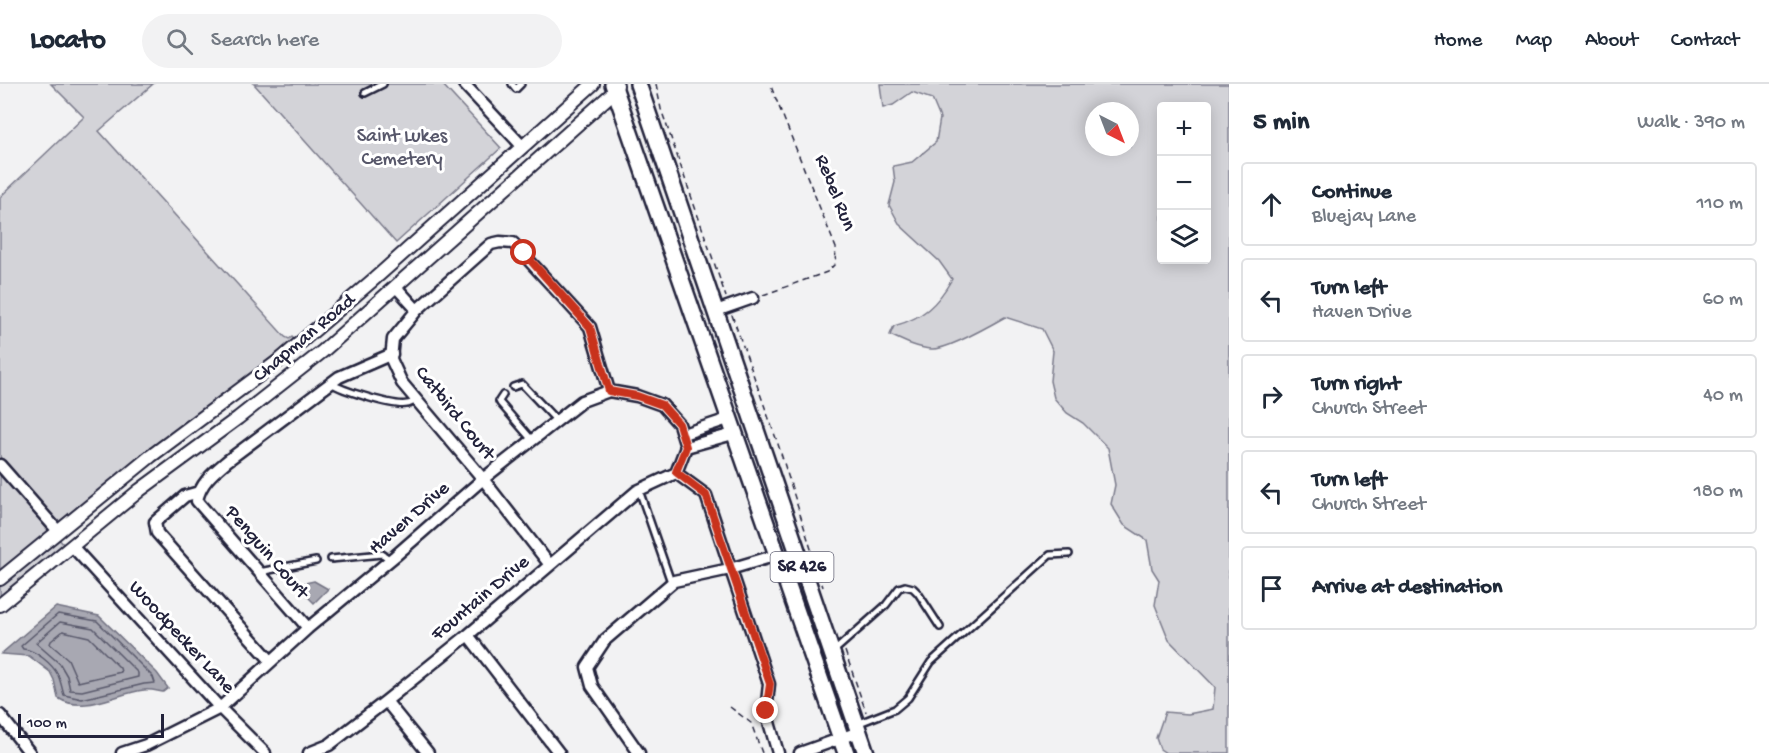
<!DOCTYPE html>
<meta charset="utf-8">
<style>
:root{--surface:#fff;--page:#f2f2f3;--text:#1f2937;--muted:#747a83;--line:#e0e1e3}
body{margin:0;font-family:"Gochi Hand",sans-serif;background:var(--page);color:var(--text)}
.controls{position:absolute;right:18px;top:18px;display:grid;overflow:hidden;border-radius:6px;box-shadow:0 3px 15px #0003}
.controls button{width:54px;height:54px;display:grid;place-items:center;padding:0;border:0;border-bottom:2px solid var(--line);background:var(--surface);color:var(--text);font:30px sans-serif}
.compass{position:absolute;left:1085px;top:18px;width:54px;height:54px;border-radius:50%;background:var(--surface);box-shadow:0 3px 15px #0003;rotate:138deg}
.scale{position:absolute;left:18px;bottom:15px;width:146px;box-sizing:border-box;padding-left:6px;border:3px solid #22223b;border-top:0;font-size:16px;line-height:21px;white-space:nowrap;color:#22223b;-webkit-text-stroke:4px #fff;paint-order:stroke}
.stop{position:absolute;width:18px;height:18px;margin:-14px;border:4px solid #c8321e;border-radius:50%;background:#fff}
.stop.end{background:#c8321e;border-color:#fff;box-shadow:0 2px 6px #0008}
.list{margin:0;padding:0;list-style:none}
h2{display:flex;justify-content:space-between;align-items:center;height:78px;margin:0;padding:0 24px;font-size:26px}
h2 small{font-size:20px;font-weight:400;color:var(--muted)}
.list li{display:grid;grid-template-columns:39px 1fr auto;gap:18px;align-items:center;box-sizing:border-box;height:84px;margin:0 12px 12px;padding:0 12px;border:2px solid var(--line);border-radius:6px}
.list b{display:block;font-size:22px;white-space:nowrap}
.list p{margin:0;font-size:20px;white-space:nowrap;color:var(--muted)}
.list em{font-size:20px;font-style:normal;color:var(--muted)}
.icon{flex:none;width:33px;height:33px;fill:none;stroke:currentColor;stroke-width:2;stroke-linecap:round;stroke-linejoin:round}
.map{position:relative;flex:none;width:1229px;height:669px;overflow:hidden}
header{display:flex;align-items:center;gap:36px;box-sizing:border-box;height:84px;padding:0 30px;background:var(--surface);border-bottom:2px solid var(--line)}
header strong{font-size:28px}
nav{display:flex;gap:33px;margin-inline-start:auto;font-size:21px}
.search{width:420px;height:54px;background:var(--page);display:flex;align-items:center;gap:15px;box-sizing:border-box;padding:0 21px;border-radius:33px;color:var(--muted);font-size:22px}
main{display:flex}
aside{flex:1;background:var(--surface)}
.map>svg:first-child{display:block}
.green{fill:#d3d3d8;stroke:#7a7a8a;stroke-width:1.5;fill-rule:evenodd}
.water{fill:#a8a8b2;stroke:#727282;stroke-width:1.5}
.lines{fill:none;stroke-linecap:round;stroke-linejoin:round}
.shore{stroke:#58586b;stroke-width:1.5}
.service-casing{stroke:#22223b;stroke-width:10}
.minor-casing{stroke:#22223b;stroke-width:15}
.tertiary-casing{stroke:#22223b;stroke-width:16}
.primary-casing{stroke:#22223b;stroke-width:20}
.path{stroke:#22223b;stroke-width:1.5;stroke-dasharray:6 4.5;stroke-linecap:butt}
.service{stroke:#fff;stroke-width:5}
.minor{stroke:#fff;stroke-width:10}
.tertiary{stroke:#fff;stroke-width:12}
.primary{stroke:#fff;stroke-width:15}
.route{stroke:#c8321e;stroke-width:8}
.labels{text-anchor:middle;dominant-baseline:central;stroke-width:6;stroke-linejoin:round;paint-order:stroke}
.shield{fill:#fff;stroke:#646476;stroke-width:1.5}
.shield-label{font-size:18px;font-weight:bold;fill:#22223b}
.park-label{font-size:20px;fill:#57576a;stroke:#fff}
.street-label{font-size:20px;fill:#22223b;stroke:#fff}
</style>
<header>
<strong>Locato</strong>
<div class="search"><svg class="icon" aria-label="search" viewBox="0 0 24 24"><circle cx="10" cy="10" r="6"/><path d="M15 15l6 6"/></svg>Search here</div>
<nav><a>Home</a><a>Map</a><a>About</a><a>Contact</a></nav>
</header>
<main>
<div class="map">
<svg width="1229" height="669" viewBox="0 0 1229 669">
<rect width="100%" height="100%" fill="#f2f2f3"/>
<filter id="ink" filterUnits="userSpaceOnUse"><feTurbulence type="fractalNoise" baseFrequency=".0167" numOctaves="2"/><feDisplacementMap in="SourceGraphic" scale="12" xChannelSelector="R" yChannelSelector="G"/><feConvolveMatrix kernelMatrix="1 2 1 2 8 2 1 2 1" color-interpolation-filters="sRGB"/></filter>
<g filter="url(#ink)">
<path class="green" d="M51,0H153L99,47L285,253L289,255L292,253L294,256L58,439L0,373V113L84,33Z
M254,0H442L501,64L396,159Z
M880,0H1229V669H1166L1160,665L1156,654L1165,628L1188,630L1213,625L1215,603L1169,556L1155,521L1159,496L1152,485L1147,456L1124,441L1111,420L1115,401L1108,364L1083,339L1067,329L1054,314L1050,297L1053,267L1042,245L1005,233C991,241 945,267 931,265C917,264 903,257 890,251L894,242C923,234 937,221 952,195L939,177L900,141L889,121L895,98L893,82L912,78L936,58L940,34L932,15L912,8L893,21L883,24ZM1162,22H1206V176H1162ZM1094,27H1130V63H1094Z
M0,388L50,446L0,488Z
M58,454L64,461L0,513V503Z"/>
<path class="water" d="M314,497L328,505L314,519L296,501Z
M56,523L99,532L157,589L168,604L163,608C157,607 150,605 144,606C116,609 84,631 58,614L54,596L50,588L29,572L1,570Z"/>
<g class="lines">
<path class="shore" d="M58,530L97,537L153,593L155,599L144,600L82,615L64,611C62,605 61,598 58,591C52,580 36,566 23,565L21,562Z
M60,538L93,544L138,589V593L82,607L70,606L67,592L60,580L36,559Z
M63,547L89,553L120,584L121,588L78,598L68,575L50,560L51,557Z"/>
<defs>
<path id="service" d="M512,0L516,5L521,0
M365,9L383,0
M331,299C341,306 394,323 407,320C410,320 413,318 416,316
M513,303L522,300L557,337
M503,311L499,317L500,319L532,356
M639,406L671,498
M331,475L382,470L391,476
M259,488L316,477
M833,568L886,521L899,504L905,502L913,504L918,509L940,543
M857,640L895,625L908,614L931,578L1050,471L1069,470"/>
<path id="minor" d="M464,0L523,63
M396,203L417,226L491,160L500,158L513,159L590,243L609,307
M417,226L393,255L391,275L402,299L483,395L550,481
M716,227L753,214
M683,350L728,335
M686,363L733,350
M0,381L58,447
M199,408L185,412L155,438L157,449L271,577
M72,462L220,624L265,669
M308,544L197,417C200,399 214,388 227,377L339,293L392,270
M468,551L559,669
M386,617L428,669
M0,631L30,669
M122,669L146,661L220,624L308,544L395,472L483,395L582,317L609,307L637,312L662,321L679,340L686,363L676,389L706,411L769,600L766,628L778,669
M309,669L329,661L386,617L468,551L637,407L676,389
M639,669L592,602L587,583L605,556L674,497L730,485L777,471
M800,669L859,648"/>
<path id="tertiary" d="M0,495L151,372L281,275L380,190L593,0
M0,521L140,406L238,334L323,267L615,7L617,1"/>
<path id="primary" d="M613,0L846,669
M638,0L866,669"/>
</defs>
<use href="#service" class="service-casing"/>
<use href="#minor" class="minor-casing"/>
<use href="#tertiary" class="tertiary-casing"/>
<use href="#primary" class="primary-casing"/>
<path class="path" d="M656,0L661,25L726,213
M763,211L827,188L835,180L836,164L770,0
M732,231L778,360L823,503
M845,567L866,628
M730,623L751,639L762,669"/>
<use href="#service" class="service"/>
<use href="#minor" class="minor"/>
<use href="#tertiary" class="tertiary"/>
<use href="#primary" class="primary"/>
</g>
</g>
<g class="lines" filter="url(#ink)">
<path class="route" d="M524,169L590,243L609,307L637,312L662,321L679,340L686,363L676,388L706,411L770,600L766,627"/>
</g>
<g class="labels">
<rect class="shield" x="770.5" y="468" width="63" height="30" rx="4.5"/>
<g class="shield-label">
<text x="802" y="483">SR 426</text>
</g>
<g class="park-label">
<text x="402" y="53">Saint Lukes<tspan x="402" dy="23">Cemetery</tspan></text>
</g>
<g class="street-label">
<text transform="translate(834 109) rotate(68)">Rebel Run</text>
<text transform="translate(305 255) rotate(-40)">Chapman Road</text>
<text transform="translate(454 330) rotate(51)">Catbird Court</text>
<text transform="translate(410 435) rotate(-41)">Haven Drive</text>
<text transform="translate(266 469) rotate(49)">Penguin Court</text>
<text transform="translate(481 515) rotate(-40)">Fountain Drive</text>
<text transform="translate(181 554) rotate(47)">Woodpecker Lane</text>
</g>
</g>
</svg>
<div class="controls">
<button>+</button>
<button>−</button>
<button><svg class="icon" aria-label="layers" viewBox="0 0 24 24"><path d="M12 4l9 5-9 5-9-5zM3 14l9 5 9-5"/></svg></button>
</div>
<svg class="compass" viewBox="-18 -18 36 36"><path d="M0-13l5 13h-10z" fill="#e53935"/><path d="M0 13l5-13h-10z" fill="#747a83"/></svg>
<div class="scale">100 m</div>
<div class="stop" style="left:524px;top:169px"></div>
<div class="stop end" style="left:766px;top:627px"></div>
</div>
<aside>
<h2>5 min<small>Walk · 390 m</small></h2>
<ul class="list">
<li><svg class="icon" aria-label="ahead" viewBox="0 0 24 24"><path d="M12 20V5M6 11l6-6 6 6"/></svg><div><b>Continue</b><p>Bluejay Lane</p></div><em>110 m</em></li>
<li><svg class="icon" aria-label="left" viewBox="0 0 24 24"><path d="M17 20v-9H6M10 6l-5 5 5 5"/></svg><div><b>Turn left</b><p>Haven Drive</p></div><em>60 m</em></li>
<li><svg class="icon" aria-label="right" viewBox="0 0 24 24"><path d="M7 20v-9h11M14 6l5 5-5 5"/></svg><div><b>Turn right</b><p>Church Street</p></div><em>40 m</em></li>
<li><svg class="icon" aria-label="left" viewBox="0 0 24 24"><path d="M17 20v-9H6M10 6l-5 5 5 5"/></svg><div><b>Turn left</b><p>Church Street</p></div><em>180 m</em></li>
<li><svg class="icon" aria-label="arrive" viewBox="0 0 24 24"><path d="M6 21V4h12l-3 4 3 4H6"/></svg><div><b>Arrive at destination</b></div></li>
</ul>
</aside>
</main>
